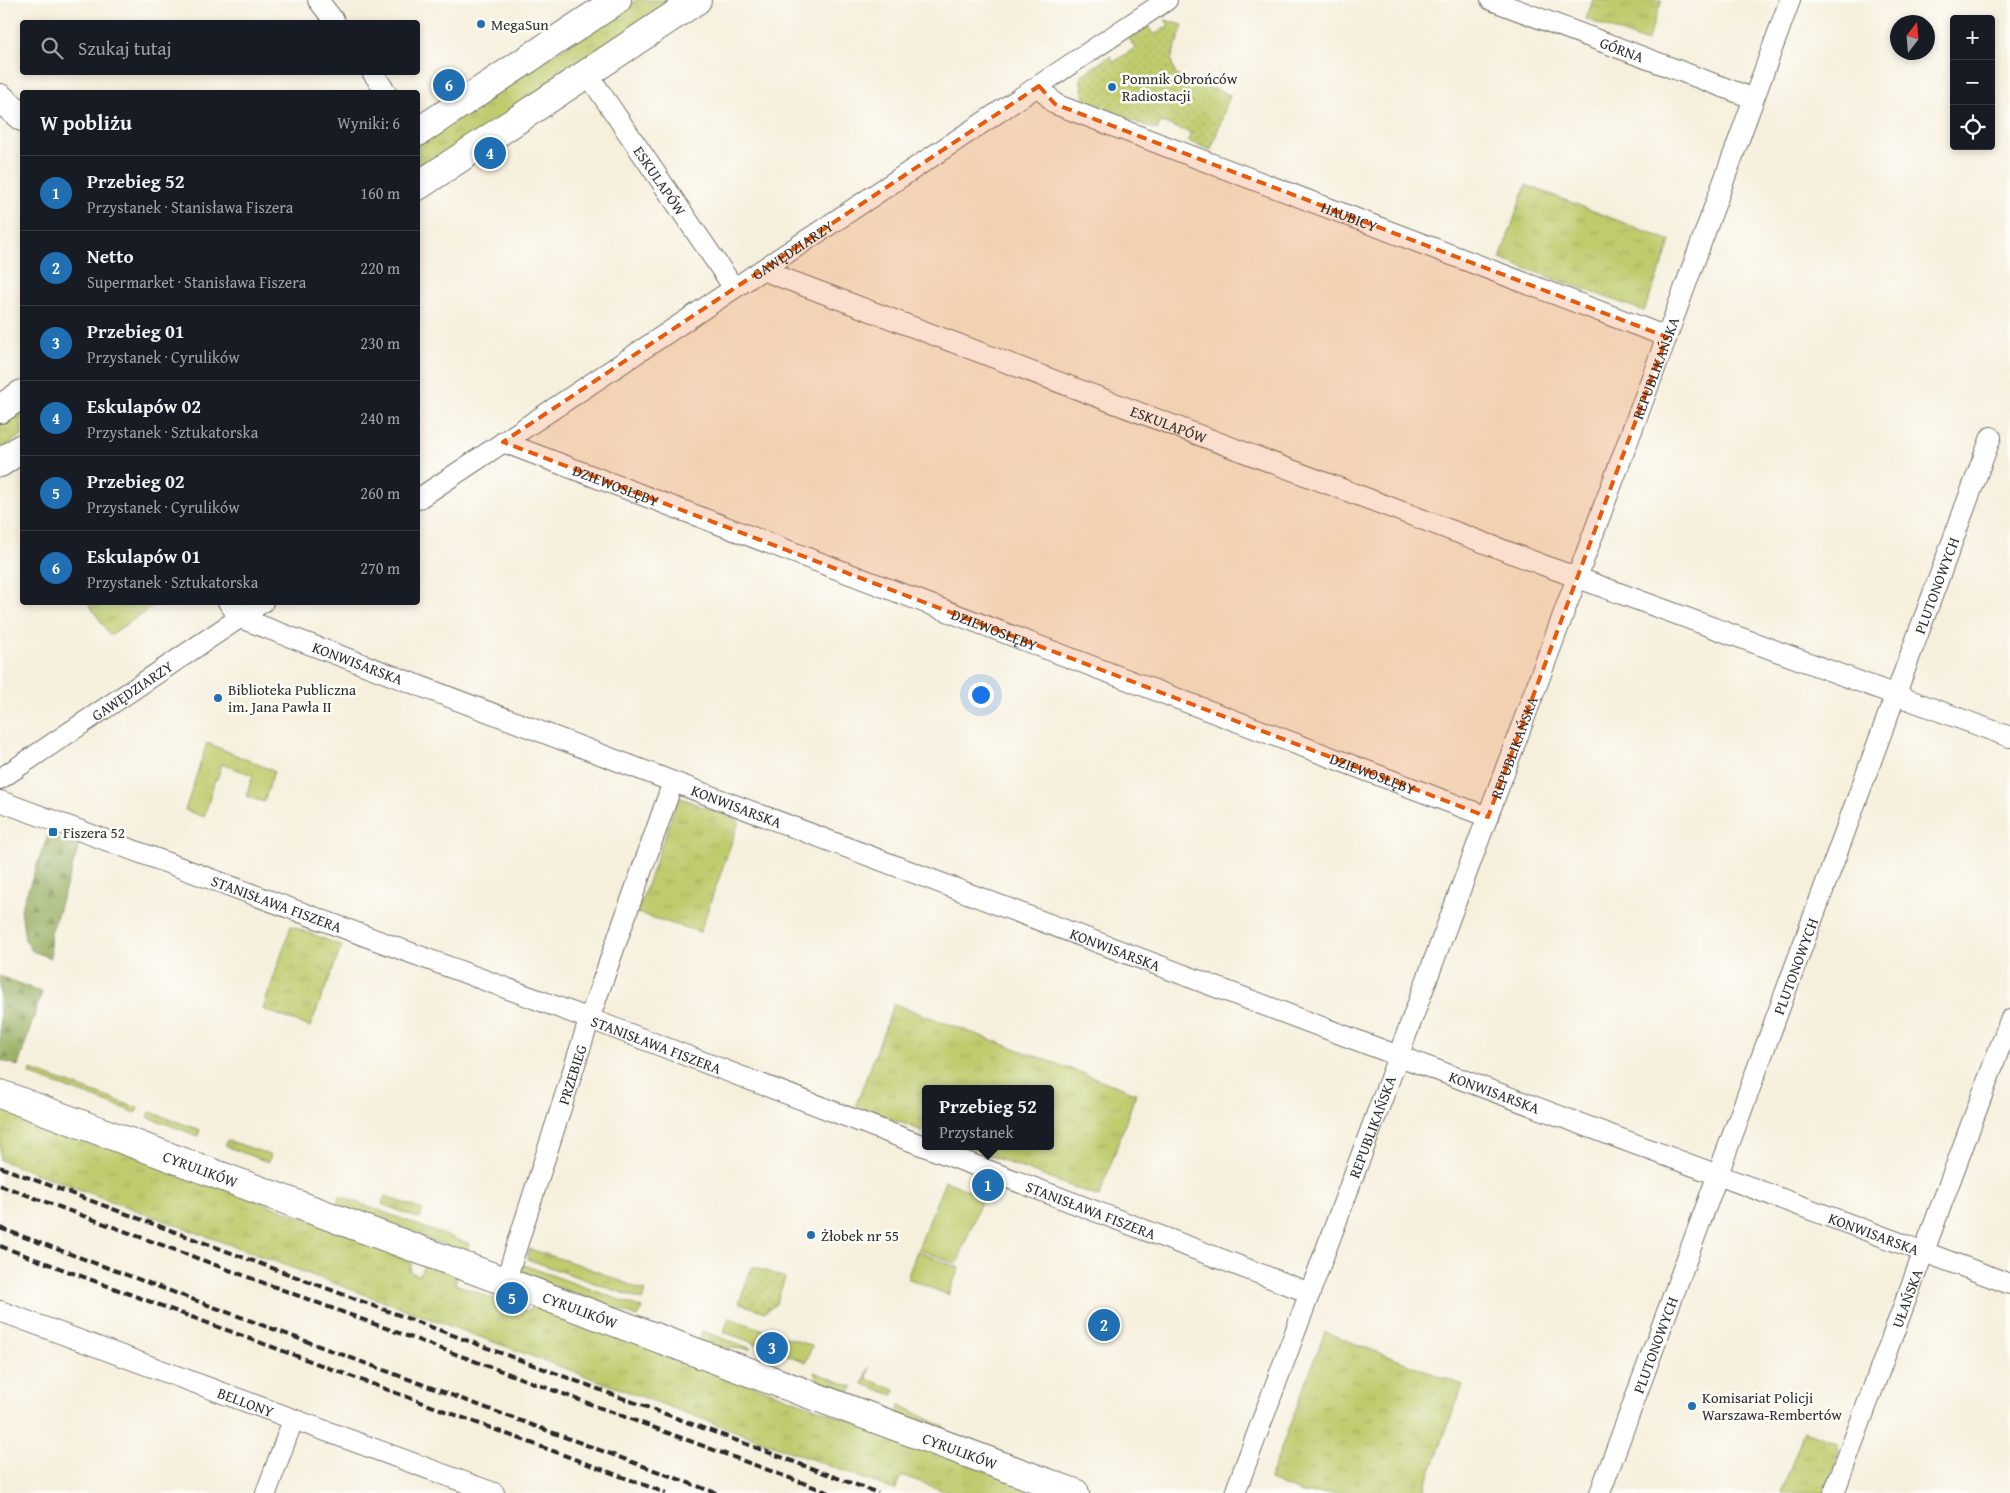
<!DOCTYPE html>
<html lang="pl">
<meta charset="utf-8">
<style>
:root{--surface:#171b24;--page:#20242c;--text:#f1f3f6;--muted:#9ea1a6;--line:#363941;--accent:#1f6fb2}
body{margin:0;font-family:"Gentium Book Plus",serif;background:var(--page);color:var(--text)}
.controls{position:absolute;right:15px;top:15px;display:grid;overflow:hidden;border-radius:5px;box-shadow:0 2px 8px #0003}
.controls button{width:45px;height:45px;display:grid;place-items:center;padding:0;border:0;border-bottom:1px solid var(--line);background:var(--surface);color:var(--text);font:25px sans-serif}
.compass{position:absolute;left:1890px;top:15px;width:45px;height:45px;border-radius:50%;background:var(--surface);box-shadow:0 2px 8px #0003;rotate:16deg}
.you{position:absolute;left:980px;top:694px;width:18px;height:18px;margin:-12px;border:4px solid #fff;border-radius:50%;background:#1a73e8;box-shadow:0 0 0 8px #1a73e833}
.badge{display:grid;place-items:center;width:32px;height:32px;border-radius:50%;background:var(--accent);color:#fff;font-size:16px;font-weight:700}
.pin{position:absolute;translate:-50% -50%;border:2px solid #fff;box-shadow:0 1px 5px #0006}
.popup{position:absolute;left:922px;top:1085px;width:132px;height:65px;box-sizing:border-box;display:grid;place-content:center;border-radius:5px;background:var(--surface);filter:drop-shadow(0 1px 4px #0005);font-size:16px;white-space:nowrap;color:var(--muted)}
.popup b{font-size:19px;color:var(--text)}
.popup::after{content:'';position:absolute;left:50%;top:100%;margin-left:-10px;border:10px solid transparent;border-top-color:var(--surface)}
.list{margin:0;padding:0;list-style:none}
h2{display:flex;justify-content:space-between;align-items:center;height:65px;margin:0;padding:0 20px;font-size:21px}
h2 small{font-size:16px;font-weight:400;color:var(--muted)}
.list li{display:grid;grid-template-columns:32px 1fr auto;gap:15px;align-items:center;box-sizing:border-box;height:75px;padding:0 20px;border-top:1px solid var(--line)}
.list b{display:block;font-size:19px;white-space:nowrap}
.list p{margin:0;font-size:16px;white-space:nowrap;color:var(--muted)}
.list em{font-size:16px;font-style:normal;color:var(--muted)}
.icon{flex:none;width:28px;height:28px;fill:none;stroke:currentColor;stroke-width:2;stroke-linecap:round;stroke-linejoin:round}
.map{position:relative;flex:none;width:2010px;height:1493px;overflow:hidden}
.search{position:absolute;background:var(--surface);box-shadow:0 2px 8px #0003;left:20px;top:20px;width:400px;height:55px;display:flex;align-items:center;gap:12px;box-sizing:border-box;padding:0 18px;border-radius:5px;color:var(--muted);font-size:19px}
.panel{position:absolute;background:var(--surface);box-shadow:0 2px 8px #0003;left:20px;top:90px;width:400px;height:515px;border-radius:5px}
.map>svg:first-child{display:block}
.grass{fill:url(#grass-tufts);stroke:#757b4c}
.forest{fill:url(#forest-firs);stroke:#616d46}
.park{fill:url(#park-dots);stroke:#757b4c}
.garden{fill:#bfcb6d;stroke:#757b4c}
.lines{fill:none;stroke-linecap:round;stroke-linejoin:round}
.street-casing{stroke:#727069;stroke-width:22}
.secondary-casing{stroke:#727069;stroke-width:30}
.street{stroke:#fff;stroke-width:20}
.secondary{stroke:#fff;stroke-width:28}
.rail{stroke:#2b2b2b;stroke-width:4;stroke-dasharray:8 4;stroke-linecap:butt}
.marked{fill:#e8590c;fill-opacity:0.2;stroke:#e8590c;stroke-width:4;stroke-dasharray:10 6;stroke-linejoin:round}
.poi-dot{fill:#1f6fb2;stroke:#fdfcf7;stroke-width:2}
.labels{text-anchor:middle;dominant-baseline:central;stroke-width:5;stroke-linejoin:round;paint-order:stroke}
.poi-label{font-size:15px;fill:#2b2b2b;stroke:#fdfcf7;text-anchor:start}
.street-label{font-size:15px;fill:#2b2b2b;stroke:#fdfcf7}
</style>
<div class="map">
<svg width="2010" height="1493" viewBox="0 0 2010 1493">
<defs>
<pattern id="grass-tufts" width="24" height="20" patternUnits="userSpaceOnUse" patternTransform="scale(1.25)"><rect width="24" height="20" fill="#bfcb6d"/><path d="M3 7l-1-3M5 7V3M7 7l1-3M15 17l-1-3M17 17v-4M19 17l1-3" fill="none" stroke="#a4ae5f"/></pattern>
<pattern id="forest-firs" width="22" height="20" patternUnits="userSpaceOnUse" patternTransform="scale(1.25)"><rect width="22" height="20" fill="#97af60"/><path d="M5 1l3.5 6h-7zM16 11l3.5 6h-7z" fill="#7b8f4f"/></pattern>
<pattern id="park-dots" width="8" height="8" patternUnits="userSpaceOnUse" patternTransform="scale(1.25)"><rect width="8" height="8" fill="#bfcb6d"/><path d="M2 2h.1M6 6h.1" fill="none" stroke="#a4ae5f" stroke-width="1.8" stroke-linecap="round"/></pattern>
</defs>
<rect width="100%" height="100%" fill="#fdfcf7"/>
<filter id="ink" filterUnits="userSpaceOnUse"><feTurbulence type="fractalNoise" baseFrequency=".02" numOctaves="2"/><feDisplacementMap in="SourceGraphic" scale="10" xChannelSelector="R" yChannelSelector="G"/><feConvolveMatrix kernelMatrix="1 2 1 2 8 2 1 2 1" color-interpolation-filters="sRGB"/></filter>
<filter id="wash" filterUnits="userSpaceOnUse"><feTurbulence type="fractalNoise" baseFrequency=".0096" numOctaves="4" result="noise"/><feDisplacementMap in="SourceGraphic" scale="20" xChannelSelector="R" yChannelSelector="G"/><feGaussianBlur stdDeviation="1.12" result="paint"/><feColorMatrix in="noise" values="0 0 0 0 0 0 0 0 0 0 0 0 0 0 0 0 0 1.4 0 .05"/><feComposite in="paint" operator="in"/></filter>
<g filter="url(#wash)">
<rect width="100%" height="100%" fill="#f6efdc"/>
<path class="grass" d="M636,0H678L418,172V145Z
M1593,0H1662L1647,42L1586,19Z
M1526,185L1671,241L1644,311L1500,259Z
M22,407V435L0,450V422Z
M153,603L155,605L110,635L88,603Z
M681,798L739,821L700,932L637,913L678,799Z
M291,926L342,946L310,1027L263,1009Z
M894,1004L1136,1093L1099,1197L964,1146H1050V1089H926L925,1132L856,1105Z
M31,1070L138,1108L136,1113L29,1074Z
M0,1105L412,1258L410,1272L419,1275L425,1264L458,1275L455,1284L529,1312L533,1303L1044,1493H950L904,1476L900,1478L895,1490L0,1160Z
M150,1112L200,1130L198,1136L148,1117Z
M227,1140L271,1155L268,1162L225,1146Z
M340,1196L469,1244L466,1253L336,1205Z
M385,1196L423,1210L420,1219L382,1204Z
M530,1249L583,1266L645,1291L642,1300L527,1259Z
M1325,1332L1463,1385L1423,1493H1303L1269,1480Z
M1804,1431L1837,1443L1840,1454L1826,1493H1781Z"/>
<path class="forest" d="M48,835L79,846L50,937L51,958L32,951L25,939L21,909Z
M0,976L42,992L18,1066L0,1060Z"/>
<path class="park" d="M1165,20L1183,25L1171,60L1176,75L1230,95L1211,150L1188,141L1191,133L1161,122L1157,130L1085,103L1080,76L1110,56L1114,62L1135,48L1128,37L1145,26L1148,27L1154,35L1169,25Z
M752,1266L785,1278L776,1304L765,1312L739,1303Z"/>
<path class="garden" d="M207,743L274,771L264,802L251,798V797L246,796L253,775L222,764L217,779H215L204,817L185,810Z
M945,1181L983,1196L957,1264L918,1249Z
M917,1251L959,1268L948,1295L907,1278Z
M521,1264L642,1308L638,1317L525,1275L522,1272Z
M729,1318L812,1346L806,1362L781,1353L782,1348L764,1341L762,1346L724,1332Z
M702,1331L752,1349C733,1349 717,1347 699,1340Z
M869,1367L867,1379L895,1390L893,1395L863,1384Z
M814,1372L853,1387L848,1395L820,1385Z
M900,1405L944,1427V1428L941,1430L897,1414Z"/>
</g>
<g filter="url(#ink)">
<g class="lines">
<defs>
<g id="street">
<path d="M318,0L335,22"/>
<path id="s1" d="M1491,0L1752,98"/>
<path d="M372,72L386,92"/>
<path id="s2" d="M587,73L734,288"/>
<path id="s3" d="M1039,86L1055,104L1068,109L1667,337"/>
<path id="s4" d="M762,270L1551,568L2010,737"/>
<path id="s5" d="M503,442L1488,817"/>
<path id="s6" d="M418,499L1167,0"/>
<path id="s7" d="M228,602L240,618L1364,1043L2010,1284"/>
<path id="s8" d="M0,779L263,602"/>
<path id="s9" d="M0,801L606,1025L1310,1293"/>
<path id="s10" d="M505,1283L593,1008L673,782"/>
<path id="s11" d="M0,1311L494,1493"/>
<path d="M266,1493L293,1420"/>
<path id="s12" d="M1235,1493L1656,366L1790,0"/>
<path id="s13" d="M1600,1493L1991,437"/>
<path id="s14" d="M1834,1493L2010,1020"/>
</g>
<g id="secondary">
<path d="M0,98L22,117"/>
<path d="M418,132L617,0"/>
<path d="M418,186L697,0"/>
<path d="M0,409L22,394"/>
<path d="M0,463L22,448"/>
<path id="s15" d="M0,1094L1075,1493"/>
</g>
</defs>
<use href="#street" class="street-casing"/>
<use href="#secondary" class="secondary-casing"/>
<use href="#street" class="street"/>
<use href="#secondary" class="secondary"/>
<path class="rail" d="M0,1167L878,1493
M0,1185L830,1493
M0,1228L716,1493
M0,1246L666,1493"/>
</g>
</g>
<path class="marked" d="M1039,86L1055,104L1068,109L1667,337L1488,817L503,442Z"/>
<g class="poi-dot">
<circle cx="481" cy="24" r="5"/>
<circle cx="1112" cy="87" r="5"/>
<circle cx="218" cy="698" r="5"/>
<rect x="48" y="827" width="10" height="10" rx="2.5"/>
<circle cx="811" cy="1235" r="5"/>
<circle cx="1692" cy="1406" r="5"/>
</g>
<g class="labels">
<g class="poi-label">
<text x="491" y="24">MegaSun</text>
<text x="1122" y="78">Pomnik Obrońców<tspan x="1122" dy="17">Radiostacji</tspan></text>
<text x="228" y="689">Biblioteka Publiczna<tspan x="228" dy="17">im. Jana Pawła II</tspan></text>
<text x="63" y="832">Fiszera 52</text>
<text x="821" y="1235">Żłobek nr 55</text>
<text x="1702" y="1397">Komisariat Policji<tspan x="1702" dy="17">Warszawa-Rembertów</tspan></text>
</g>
<g class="street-label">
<text stroke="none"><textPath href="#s1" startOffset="140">GÓRNA</textPath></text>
<text stroke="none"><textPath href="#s2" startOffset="130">ESKULAPÓW</textPath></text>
<text stroke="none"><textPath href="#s3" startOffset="339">HAUBICY</textPath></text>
<text stroke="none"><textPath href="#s6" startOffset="450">GAWĘDZIARZY</textPath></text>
<text stroke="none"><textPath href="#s12" startOffset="1201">REPUBLIKAŃSKA</textPath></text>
<text stroke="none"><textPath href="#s4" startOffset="435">ESKULAPÓW</textPath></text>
<text stroke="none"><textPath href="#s5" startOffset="121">DZIEWOSŁĘBY</textPath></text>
<text stroke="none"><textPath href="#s13" startOffset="968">PLUTONOWYCH</textPath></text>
<text stroke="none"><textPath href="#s5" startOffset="526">DZIEWOSŁĘBY</textPath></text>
<text stroke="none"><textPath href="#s7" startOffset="146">KONWISARSKA</textPath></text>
<text stroke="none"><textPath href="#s8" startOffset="159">GAWĘDZIARZY</textPath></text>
<text stroke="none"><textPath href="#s12" startOffset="796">REPUBLIKAŃSKA</textPath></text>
<text stroke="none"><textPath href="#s5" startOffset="931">DZIEWOSŁĘBY</textPath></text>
<text stroke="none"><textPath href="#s7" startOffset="551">KONWISARSKA</textPath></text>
<text stroke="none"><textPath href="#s9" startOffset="295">STANISŁAWA FISZERA</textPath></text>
<text stroke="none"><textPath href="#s7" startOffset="956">KONWISARSKA</textPath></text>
<text stroke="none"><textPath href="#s13" startOffset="562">PLUTONOWYCH</textPath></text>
<text stroke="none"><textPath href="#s9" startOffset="700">STANISŁAWA FISZERA</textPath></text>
<text stroke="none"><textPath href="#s10" startOffset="219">PRZEBIEG</textPath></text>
<text stroke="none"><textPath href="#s7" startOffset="1361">KONWISARSKA</textPath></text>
<text stroke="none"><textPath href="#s12" startOffset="391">REPUBLIKAŃSKA</textPath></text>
<text stroke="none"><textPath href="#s15" startOffset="214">CYRULIKÓW</textPath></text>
<text stroke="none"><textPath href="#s9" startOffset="1165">STANISŁAWA FISZERA</textPath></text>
<text stroke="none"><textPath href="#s7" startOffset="1766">KONWISARSKA</textPath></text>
<text stroke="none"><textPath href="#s14" startOffset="208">UŁAŃSKA</textPath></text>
<text stroke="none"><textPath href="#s15" startOffset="619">CYRULIKÓW</textPath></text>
<text stroke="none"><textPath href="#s13" startOffset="158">PLUTONOWYCH</textPath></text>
<text stroke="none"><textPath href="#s11" startOffset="262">BELLONY</textPath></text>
<text stroke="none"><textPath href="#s15" startOffset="1024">CYRULIKÓW</textPath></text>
</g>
</g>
</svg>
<div class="controls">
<button>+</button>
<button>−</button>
<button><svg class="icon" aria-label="locate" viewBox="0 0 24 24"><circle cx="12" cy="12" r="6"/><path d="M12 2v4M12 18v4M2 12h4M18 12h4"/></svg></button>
</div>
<svg class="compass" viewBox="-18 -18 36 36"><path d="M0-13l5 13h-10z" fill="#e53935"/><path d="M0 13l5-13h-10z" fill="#9ea1a6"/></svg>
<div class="you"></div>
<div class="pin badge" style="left:988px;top:1185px">1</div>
<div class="popup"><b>Przebieg 52</b>Przystanek</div>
<div class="pin badge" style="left:1104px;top:1325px">2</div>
<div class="pin badge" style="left:772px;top:1348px">3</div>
<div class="pin badge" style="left:490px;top:153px">4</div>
<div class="pin badge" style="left:512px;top:1298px">5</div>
<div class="pin badge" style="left:449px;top:85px">6</div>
<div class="search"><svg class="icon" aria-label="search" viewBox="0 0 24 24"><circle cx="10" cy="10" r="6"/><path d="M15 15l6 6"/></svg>Szukaj tutaj</div>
<section class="panel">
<h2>W pobliżu<small>Wyniki: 6</small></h2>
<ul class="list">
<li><span class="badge">1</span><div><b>Przebieg 52</b><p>Przystanek · Stanisława Fiszera</p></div><em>160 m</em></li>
<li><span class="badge">2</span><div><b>Netto</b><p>Supermarket · Stanisława Fiszera</p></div><em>220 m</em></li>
<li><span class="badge">3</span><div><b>Przebieg 01</b><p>Przystanek · Cyrulików</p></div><em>230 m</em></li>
<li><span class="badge">4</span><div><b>Eskulapów 02</b><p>Przystanek · Sztukatorska</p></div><em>240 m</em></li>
<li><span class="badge">5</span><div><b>Przebieg 02</b><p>Przystanek · Cyrulików</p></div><em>260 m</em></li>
<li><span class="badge">6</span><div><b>Eskulapów 01</b><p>Przystanek · Sztukatorska</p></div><em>270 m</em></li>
</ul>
</section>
</div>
